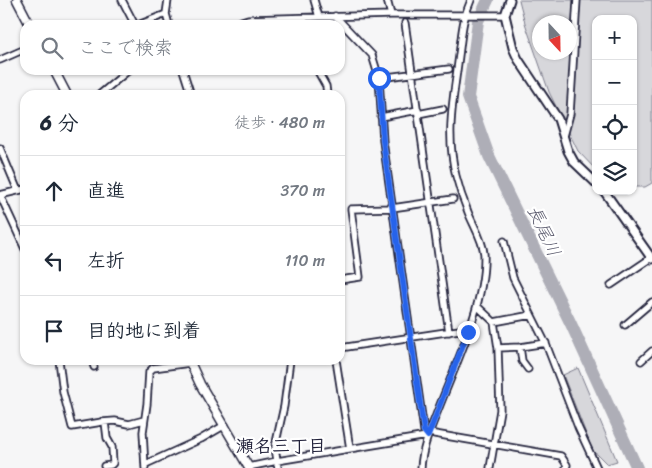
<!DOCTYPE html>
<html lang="ja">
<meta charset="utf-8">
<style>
:root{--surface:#fff;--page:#f2f2f3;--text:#1f2937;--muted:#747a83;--line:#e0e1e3}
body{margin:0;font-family:Sriracha,"Klee One",sans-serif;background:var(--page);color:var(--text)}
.controls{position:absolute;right:15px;top:15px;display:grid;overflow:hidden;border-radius:10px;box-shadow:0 1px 4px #0004}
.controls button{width:45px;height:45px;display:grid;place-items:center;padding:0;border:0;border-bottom:1px solid var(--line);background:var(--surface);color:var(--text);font:25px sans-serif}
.compass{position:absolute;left:532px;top:15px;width:45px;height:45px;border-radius:50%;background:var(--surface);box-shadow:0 1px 4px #0004;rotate:158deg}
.stop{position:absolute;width:15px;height:15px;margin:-11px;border:4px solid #2563eb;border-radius:50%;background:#fff}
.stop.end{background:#2563eb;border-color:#fff;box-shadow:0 1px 5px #0008}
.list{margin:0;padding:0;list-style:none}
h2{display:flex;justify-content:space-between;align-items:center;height:65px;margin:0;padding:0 20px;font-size:21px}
h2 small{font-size:16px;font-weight:400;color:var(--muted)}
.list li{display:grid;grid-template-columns:32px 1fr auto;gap:15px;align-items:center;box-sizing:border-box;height:70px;padding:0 20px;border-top:1px solid var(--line)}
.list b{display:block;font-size:19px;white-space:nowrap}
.list em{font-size:16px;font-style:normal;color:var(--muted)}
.icon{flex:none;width:28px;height:28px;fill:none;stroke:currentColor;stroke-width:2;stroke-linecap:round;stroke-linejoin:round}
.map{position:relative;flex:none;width:652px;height:468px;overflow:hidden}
.search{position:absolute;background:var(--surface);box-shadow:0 1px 4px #0004;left:20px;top:20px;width:325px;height:55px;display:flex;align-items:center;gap:12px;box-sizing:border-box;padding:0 18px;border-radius:15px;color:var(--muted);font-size:19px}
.panel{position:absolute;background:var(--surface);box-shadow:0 1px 4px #0004;left:20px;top:90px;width:325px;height:275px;border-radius:15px}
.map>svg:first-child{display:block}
.green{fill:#d7d7db;stroke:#7c7c8b;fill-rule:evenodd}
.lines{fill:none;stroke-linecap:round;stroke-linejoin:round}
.river{stroke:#aeaeb7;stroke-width:12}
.minor-casing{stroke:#22223b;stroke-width:9}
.tertiary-casing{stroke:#22223b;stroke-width:11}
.secondary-casing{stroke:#22223b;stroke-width:11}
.minor{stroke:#fff;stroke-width:5.5}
.tertiary{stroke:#fff;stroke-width:7}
.secondary{stroke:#fff;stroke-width:8}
.route{stroke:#2563eb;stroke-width:6}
.labels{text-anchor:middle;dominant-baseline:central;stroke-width:4.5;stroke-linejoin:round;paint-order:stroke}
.water-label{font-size:18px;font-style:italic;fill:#5a5a6d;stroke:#fff}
.neighbourhood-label{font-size:18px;font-weight:bold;fill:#22223b;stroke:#fff}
</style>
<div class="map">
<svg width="652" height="468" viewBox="0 0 652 468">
<rect width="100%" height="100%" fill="#f6f6f7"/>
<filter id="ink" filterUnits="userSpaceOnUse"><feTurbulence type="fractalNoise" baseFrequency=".02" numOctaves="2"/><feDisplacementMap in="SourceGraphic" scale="10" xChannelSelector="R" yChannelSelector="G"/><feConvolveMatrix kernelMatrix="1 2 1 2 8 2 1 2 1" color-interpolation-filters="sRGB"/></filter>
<g filter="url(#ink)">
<path class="green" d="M519,0H652V183L645,187H633V19H596V170L578,151L549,92L525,23ZM540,22H570V52H540Z
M578,368L617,461L607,464L597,454H594L563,375Z"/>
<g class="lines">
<path class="river" d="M488,0L478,21L468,97L489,156L571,324L637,468"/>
<defs>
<path id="minor" d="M122,0L135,25
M168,0L166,14L169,25
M314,0L319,17
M387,0L391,15
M335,16L372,55L379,78L383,141L424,431L427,436
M297,18L298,25
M405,23L449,332
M138,25L166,14
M229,25L248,19L391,15H505
M0,60L25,49
M183,70L191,95
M317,70L326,86L327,95
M379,78L449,69
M99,95L129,70
M418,114L443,109
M381,117L418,110
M564,136L570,114L577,0
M0,148L18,191
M0,195L25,249
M0,195L25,189
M504,241L513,278L546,344L578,427L597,468
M340,280L360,277L351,209L392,208L453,199
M611,285L651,258
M477,306L494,322L498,348L500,410L490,468
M494,322L531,315
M625,325L652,302
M520,347L522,361L528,369
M340,348L459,330
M498,348L520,347L546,343
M59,360L63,392L72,427L102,422L115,421L129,424L144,420
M92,360L94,367
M336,360L350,449
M641,361L652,351
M429,433L561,456L567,465L566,468
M146,464L201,439L225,425
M104,466L111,465L113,463L112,447L107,438L105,422
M248,467L277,461L427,436
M145,468L143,432L147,404L149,372L153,368L190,363
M278,468L275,447L284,406L290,360
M421,468C422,447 431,429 438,410C455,366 486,302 484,254C483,240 473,225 468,212C463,200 459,188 456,176C445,133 454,97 459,55C462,34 462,20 471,0"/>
<path id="tertiary" d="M510,0L505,15L513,48L518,59L558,119L568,151L574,162L596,183
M604,191L652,259"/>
<path id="secondary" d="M17,0L30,25
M54,70L67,95
M189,360L200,384L249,468"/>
</defs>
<use href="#minor" class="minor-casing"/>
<use href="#tertiary" class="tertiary-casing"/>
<use href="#secondary" class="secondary-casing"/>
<use href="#minor" class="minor"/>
<use href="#tertiary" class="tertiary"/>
<use href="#secondary" class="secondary"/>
</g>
</g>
<g class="lines" filter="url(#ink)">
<path class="route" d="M379,78L383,141L424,431L428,436L468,332"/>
</g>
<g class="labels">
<g class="water-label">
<text transform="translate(544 231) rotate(65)">長尾川</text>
</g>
<g class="neighbourhood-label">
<text x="281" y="446">瀬名三丁目</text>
</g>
</g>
</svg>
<div class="controls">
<button>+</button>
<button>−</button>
<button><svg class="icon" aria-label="locate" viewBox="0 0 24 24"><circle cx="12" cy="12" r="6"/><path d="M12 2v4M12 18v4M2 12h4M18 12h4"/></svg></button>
<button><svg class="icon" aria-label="layers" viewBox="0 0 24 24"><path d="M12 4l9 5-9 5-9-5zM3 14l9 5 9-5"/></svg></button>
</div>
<svg class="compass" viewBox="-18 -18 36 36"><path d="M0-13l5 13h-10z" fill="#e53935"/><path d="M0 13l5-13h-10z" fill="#747a83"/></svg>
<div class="stop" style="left:379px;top:78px"></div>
<div class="stop end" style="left:468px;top:332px"></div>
<div class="search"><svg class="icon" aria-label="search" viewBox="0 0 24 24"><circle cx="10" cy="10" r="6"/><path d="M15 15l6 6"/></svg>ここで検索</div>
<section class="panel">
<h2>6 分<small>徒歩 · 480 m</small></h2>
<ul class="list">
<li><svg class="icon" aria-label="ahead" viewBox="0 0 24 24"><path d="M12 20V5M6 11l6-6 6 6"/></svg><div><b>直進</b></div><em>370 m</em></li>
<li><svg class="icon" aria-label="left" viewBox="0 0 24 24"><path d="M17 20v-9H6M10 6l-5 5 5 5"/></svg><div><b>左折</b></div><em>110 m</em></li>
<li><svg class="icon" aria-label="arrive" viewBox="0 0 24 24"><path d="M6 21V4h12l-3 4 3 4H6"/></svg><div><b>目的地に到着</b></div></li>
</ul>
</section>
</div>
